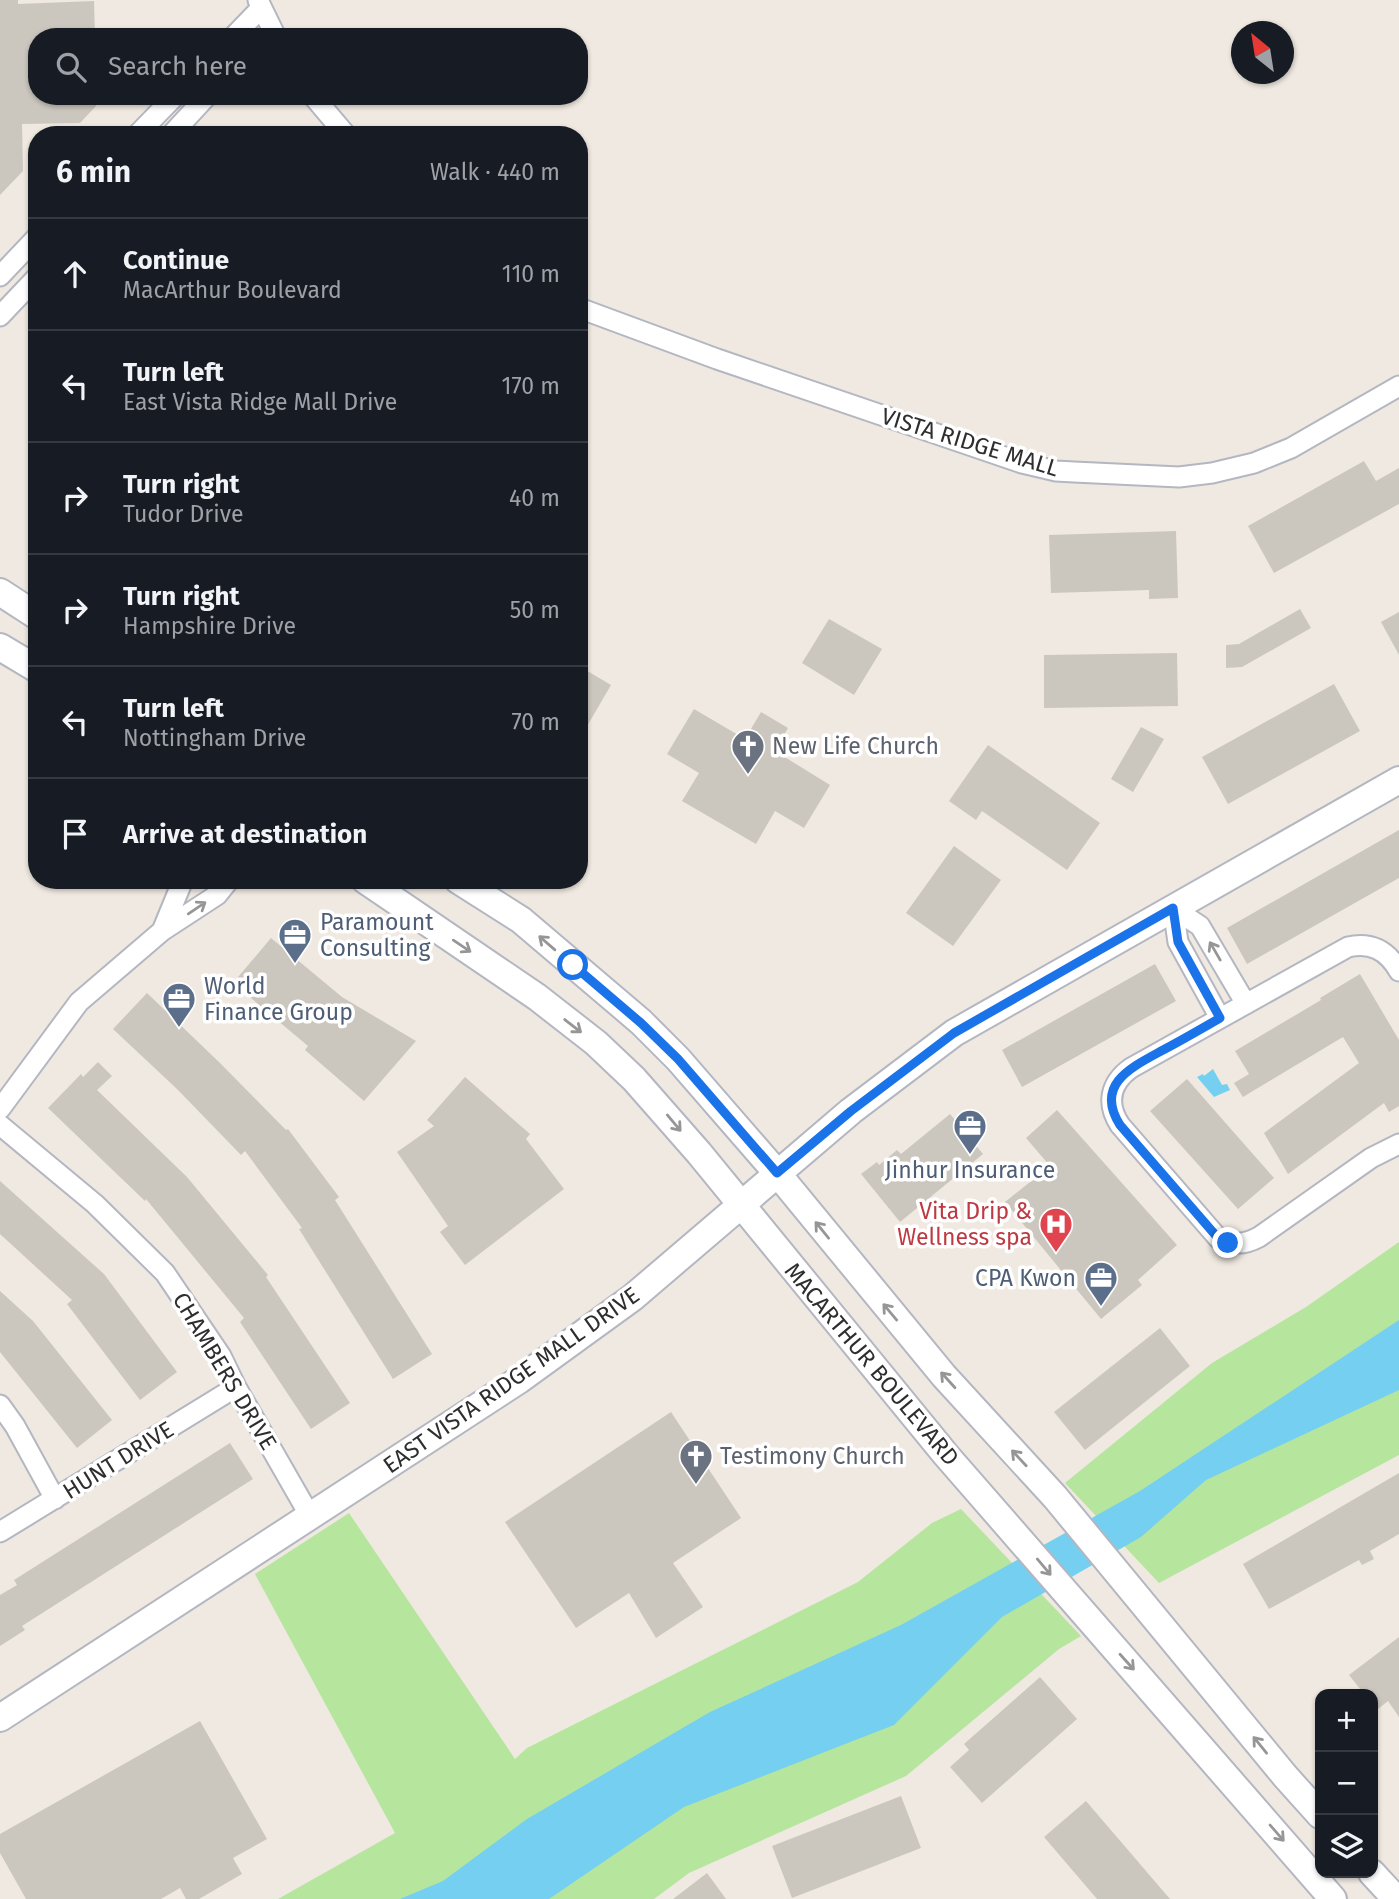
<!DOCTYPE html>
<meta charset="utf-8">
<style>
:root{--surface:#171b24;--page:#242831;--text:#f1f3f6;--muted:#9ea1a6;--line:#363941}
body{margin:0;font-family:"Fira Sans",sans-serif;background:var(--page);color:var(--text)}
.controls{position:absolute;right:21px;bottom:21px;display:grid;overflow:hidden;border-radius:14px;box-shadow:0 2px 5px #0004}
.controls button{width:63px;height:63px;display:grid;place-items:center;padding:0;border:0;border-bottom:2px solid var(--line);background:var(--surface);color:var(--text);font:35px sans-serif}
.compass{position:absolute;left:1231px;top:21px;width:63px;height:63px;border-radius:50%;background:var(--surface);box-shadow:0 2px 5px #0004;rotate:330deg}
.stop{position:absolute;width:21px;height:21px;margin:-16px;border:5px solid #1a73e8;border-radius:50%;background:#fff}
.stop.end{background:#1a73e8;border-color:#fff;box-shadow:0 2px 7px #0008}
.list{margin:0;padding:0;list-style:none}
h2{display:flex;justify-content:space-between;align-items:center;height:91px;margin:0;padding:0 28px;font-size:30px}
h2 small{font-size:23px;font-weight:400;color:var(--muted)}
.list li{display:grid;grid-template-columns:46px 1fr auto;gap:21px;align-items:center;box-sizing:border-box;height:112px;padding:0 28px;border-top:2px solid var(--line)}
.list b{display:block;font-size:26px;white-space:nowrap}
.list p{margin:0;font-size:23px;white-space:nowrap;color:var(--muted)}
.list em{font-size:23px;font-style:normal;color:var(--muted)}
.icon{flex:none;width:38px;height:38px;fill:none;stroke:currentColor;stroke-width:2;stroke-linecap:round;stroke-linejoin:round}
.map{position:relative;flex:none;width:1399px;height:1899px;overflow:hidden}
.search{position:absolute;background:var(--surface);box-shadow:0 2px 5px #0004;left:28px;top:28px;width:560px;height:77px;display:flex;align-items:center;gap:18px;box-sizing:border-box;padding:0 24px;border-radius:28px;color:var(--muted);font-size:26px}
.panel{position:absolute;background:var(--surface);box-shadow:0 2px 5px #0004;left:28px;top:126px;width:560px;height:763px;border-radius:28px}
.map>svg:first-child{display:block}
.green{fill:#b6e59e}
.water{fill:#75cff0}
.building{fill:#cbc7bf}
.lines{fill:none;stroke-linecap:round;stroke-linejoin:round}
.street-casing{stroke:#b4b7c1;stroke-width:23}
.secondary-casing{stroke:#b4b7c1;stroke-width:30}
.street{stroke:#fff;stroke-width:19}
.secondary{stroke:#fff;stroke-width:26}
.oneway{stroke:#969696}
.route{stroke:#1a73e8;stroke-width:9}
.labels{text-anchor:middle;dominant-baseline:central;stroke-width:7;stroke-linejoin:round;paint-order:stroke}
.street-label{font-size:23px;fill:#2e2e2e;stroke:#fff}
.worship-label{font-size:23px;fill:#5b616d;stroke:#fff;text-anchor:start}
.service-label{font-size:23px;fill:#4e5e75;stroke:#fff;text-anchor:start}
.health-label{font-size:23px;fill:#be3a42;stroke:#fff;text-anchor:end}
</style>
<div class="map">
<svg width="1399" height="1899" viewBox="0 0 1399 1899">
<rect width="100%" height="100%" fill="#efe9e1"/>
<path class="green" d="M1399,1242V1455L1159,1583L1065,1483L1212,1363L1306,1307Z
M961,1509L1081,1636L1059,1649L906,1776L689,1873L654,1899H278L395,1833L255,1574L349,1513L515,1759L527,1748L858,1582L932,1523Z"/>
<path class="water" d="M1213,1069L1222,1085L1227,1084L1230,1090L1214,1097L1197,1077L1203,1074L1204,1076Z
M1399,1320V1390L1206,1480L1141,1537L1002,1617L894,1725L684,1807L549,1899H400L443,1881L527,1819L710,1712L901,1625L1140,1491Z"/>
<path class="building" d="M0,0H18V4L94,1L95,37H37V96H96V106L80,123L22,124L23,171L0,195Z
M1364,461L1376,481L1399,468V504L1274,573L1248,526Z
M1176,531L1178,598L1149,599V590L1051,593L1049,535Z
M1300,609L1311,628L1242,667L1226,668V645L1239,644Z
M1399,612V655L1381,622Z
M829,619L882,649L854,695L802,663Z
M1177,653L1178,706L1044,708V655Z
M579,666L611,685L579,740Z
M1334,684L1360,731L1228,804L1202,757Z
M694,709L745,739L761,712L788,728L775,751L830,785L804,828L775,811L756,844L682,801L699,773L667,754Z
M1141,727L1164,739L1133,792L1111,779Z
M988,745L1100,823L1067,870L982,811L976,820L949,801Z
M1399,830V878L1247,964L1227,928Z
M954,846L1001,880L953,946L906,913Z
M271,938L342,997L416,1041L364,1101L305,1050L308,1046L233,983Z
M1155,964L1176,1001L1022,1087L1002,1050Z
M1360,974L1399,1040V1106L1389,1112L1384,1103L1288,1174L1264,1133L1359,1063L1343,1037L1243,1097L1234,1083L1249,1074L1235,1051L1321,1000L1320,998Z
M147,993L220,1063L286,1130L288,1129L339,1197L335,1200L432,1354L393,1379L299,1229L302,1228L245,1151L241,1155L177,1089L113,1029Z
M98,1062L112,1076L97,1090L187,1177L268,1275L266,1277L350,1403L311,1429L240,1322L244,1318L146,1199L145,1201L48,1108L81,1074L83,1077Z
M465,1077L530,1134L526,1139L564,1189L465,1265L440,1232L448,1226L397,1152L434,1126L427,1120Z
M1187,1079L1274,1178L1238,1209L1150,1111Z
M1057,1110L1177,1245L1138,1280L1142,1285L1101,1319L1005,1202L1050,1166L1026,1138Z
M950,1114L983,1154L900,1222L861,1174L877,1162L879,1165L897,1150L901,1154Z
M0,1181L104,1274L177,1372L140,1400L67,1304L72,1300L0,1234Z
M0,1291L33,1321L112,1420L77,1448L0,1352Z
M1160,1328L1190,1366L1085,1450L1054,1412Z
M671,1412L741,1518L673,1563L703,1607L656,1638L629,1593L576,1628L505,1522Z
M230,1443L253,1479L22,1626L25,1630L0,1646V1595L17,1585L14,1580Z
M1399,1473V1534L1370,1551L1374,1559L1362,1565L1359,1560L1269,1609L1243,1564Z
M1399,1637V1717L1388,1701L1373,1713V1694H1364L1349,1675Z
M1040,1677L1077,1719L982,1803L950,1767L969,1750L964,1744Z
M200,1721L267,1839L233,1858L242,1874L199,1899H186L180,1888L161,1899H26L0,1853V1834Z
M901,1796L921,1848L792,1898L772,1846Z
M1086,1801L1170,1899H1097L1044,1837Z
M707,1873L726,1899H673Z"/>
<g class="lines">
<defs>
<path id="street" d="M258,0L276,37
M233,37L260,9
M313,96L346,135
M137,135L175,96
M171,135L207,96
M0,276L37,237
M579,308L717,359L1022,463L1056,471L1074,472L1179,477L1212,473L1254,463L1291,448L1399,386
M0,316L37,277
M1173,908L1200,926L1246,1004
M1173,908L1178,942L1220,1018
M162,931L183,880
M1399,971C1387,950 1371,942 1348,947L1131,1068C1110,1083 1106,1104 1120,1125L1218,1238C1233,1245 1244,1245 1259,1237L1371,1158L1399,1144
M0,1109L79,1002L162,931L217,895L229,880
M0,1125L95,1204L165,1273L221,1356L236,1387L310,1516
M0,1405L15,1426L55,1499
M0,1532L236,1387"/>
<path id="secondary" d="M0,592L37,616
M0,647L37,669
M365,880L537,997L596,1043L634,1079L699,1153L946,1455L1333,1899
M458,880L521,920L641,1022L678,1059L777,1173L944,1376L1055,1497L1285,1776L1320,1815
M0,1718L519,1380L632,1298L851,1111L954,1033L1399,780
M1372,1873L1396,1899"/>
</defs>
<use href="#street" class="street-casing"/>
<use href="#secondary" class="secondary-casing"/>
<use href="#street" class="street"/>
<use href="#secondary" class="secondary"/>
</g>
<defs><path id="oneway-shaft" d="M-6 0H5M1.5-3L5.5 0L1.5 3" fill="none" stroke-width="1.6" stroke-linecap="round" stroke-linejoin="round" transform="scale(1.75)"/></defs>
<g class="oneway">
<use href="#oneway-shaft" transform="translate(197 908) rotate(-34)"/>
<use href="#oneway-shaft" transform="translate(547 943) rotate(-139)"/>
<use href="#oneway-shaft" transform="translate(462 946) rotate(34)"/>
<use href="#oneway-shaft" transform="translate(1215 951) rotate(-120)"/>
<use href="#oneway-shaft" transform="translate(573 1026) rotate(38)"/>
<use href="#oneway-shaft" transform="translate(674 1123) rotate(50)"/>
<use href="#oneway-shaft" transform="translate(822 1230) rotate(-129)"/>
<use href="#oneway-shaft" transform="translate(890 1312) rotate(-130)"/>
<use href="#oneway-shaft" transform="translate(948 1380) rotate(-132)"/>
<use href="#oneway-shaft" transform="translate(1019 1458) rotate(-133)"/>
<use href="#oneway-shaft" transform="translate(1044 1567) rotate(50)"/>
<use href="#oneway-shaft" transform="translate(1127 1662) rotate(48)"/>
<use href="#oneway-shaft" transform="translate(1260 1745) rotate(-129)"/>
<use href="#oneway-shaft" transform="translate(1277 1833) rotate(49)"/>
</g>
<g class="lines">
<path class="route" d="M573,965L641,1023L678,1059L777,1173L851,1111L954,1033L1173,908L1178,942L1220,1018C1201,1029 1182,1040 1163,1050C1132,1067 1094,1084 1120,1125L1218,1238L1228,1243"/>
</g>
<defs>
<symbol id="church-pin" viewBox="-11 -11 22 30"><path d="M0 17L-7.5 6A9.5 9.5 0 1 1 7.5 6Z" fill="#6b7280" stroke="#fff"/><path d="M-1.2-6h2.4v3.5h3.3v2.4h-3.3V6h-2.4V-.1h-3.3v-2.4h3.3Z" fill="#fff"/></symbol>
<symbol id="office-pin" viewBox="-11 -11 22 30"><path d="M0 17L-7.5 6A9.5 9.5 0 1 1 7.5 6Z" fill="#5c6f8a" stroke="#fff"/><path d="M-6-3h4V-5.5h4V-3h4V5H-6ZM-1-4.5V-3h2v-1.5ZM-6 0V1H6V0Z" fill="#fff"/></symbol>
<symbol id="hospital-pin" viewBox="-11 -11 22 30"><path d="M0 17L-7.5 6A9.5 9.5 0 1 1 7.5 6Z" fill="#e0444e" stroke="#fff"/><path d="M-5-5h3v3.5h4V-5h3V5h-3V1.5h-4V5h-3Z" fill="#fff"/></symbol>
</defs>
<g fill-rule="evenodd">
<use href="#church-pin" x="729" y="727" width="38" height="52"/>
<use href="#office-pin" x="276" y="916" width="38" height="52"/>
<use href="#office-pin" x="160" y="980" width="38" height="52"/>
<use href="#office-pin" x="951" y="1107" width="38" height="52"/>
<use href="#hospital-pin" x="1037" y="1205" width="38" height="52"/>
<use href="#office-pin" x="1082" y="1259" width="38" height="52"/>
<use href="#church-pin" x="677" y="1437" width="38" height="52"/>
</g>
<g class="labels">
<g class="street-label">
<text transform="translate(970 442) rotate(17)">VISTA RIDGE MALL</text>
<text transform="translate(872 1364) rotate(50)">MACARTHUR BOULEVARD</text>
<text transform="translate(225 1371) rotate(59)">CHAMBERS DRIVE</text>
<text transform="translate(511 1380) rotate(-35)">EAST VISTA RIDGE MALL DRIVE</text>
<text transform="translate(118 1460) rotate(-32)">HUNT DRIVE</text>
</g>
<g class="worship-label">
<text x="772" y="746">New Life Church</text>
<text x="720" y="1456">Testimony Church</text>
</g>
<g class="service-label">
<text x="320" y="922">Paramount<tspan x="320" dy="26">Consulting</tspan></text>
<text x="204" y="986">World<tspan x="204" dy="26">Finance Group</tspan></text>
<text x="970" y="1170" text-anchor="middle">Jinhur Insurance</text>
<text x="1076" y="1278" text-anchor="end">CPA Kwon</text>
</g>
<g class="health-label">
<text x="1032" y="1211">Vita Drip &amp;<tspan x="1032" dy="26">Wellness spa</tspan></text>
</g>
</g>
</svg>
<div class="controls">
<button>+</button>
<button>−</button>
<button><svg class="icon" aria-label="layers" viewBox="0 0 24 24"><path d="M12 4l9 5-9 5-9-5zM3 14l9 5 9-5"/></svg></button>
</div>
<svg class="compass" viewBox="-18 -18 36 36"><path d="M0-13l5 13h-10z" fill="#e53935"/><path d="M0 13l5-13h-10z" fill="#9ea1a6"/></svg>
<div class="stop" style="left:573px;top:965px"></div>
<div class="stop end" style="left:1228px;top:1243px"></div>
<div class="search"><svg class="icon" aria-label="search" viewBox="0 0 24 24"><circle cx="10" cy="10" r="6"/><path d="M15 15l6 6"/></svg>Search here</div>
<section class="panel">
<h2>6 min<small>Walk · 440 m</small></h2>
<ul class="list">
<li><svg class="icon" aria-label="ahead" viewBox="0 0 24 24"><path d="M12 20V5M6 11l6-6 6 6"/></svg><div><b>Continue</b><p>MacArthur Boulevard</p></div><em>110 m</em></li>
<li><svg class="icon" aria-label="left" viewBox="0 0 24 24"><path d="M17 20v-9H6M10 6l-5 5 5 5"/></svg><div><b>Turn left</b><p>East Vista Ridge Mall Drive</p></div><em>170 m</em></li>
<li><svg class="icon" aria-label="right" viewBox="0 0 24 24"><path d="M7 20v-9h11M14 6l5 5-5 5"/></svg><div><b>Turn right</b><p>Tudor Drive</p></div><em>40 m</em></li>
<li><svg class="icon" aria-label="right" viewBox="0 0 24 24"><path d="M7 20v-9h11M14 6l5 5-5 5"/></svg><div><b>Turn right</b><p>Hampshire Drive</p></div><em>50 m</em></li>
<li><svg class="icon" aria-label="left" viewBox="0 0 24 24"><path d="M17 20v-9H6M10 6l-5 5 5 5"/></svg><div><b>Turn left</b><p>Nottingham Drive</p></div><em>70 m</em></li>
<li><svg class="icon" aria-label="arrive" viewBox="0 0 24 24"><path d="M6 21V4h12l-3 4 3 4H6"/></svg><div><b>Arrive at destination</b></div></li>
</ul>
</section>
</div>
